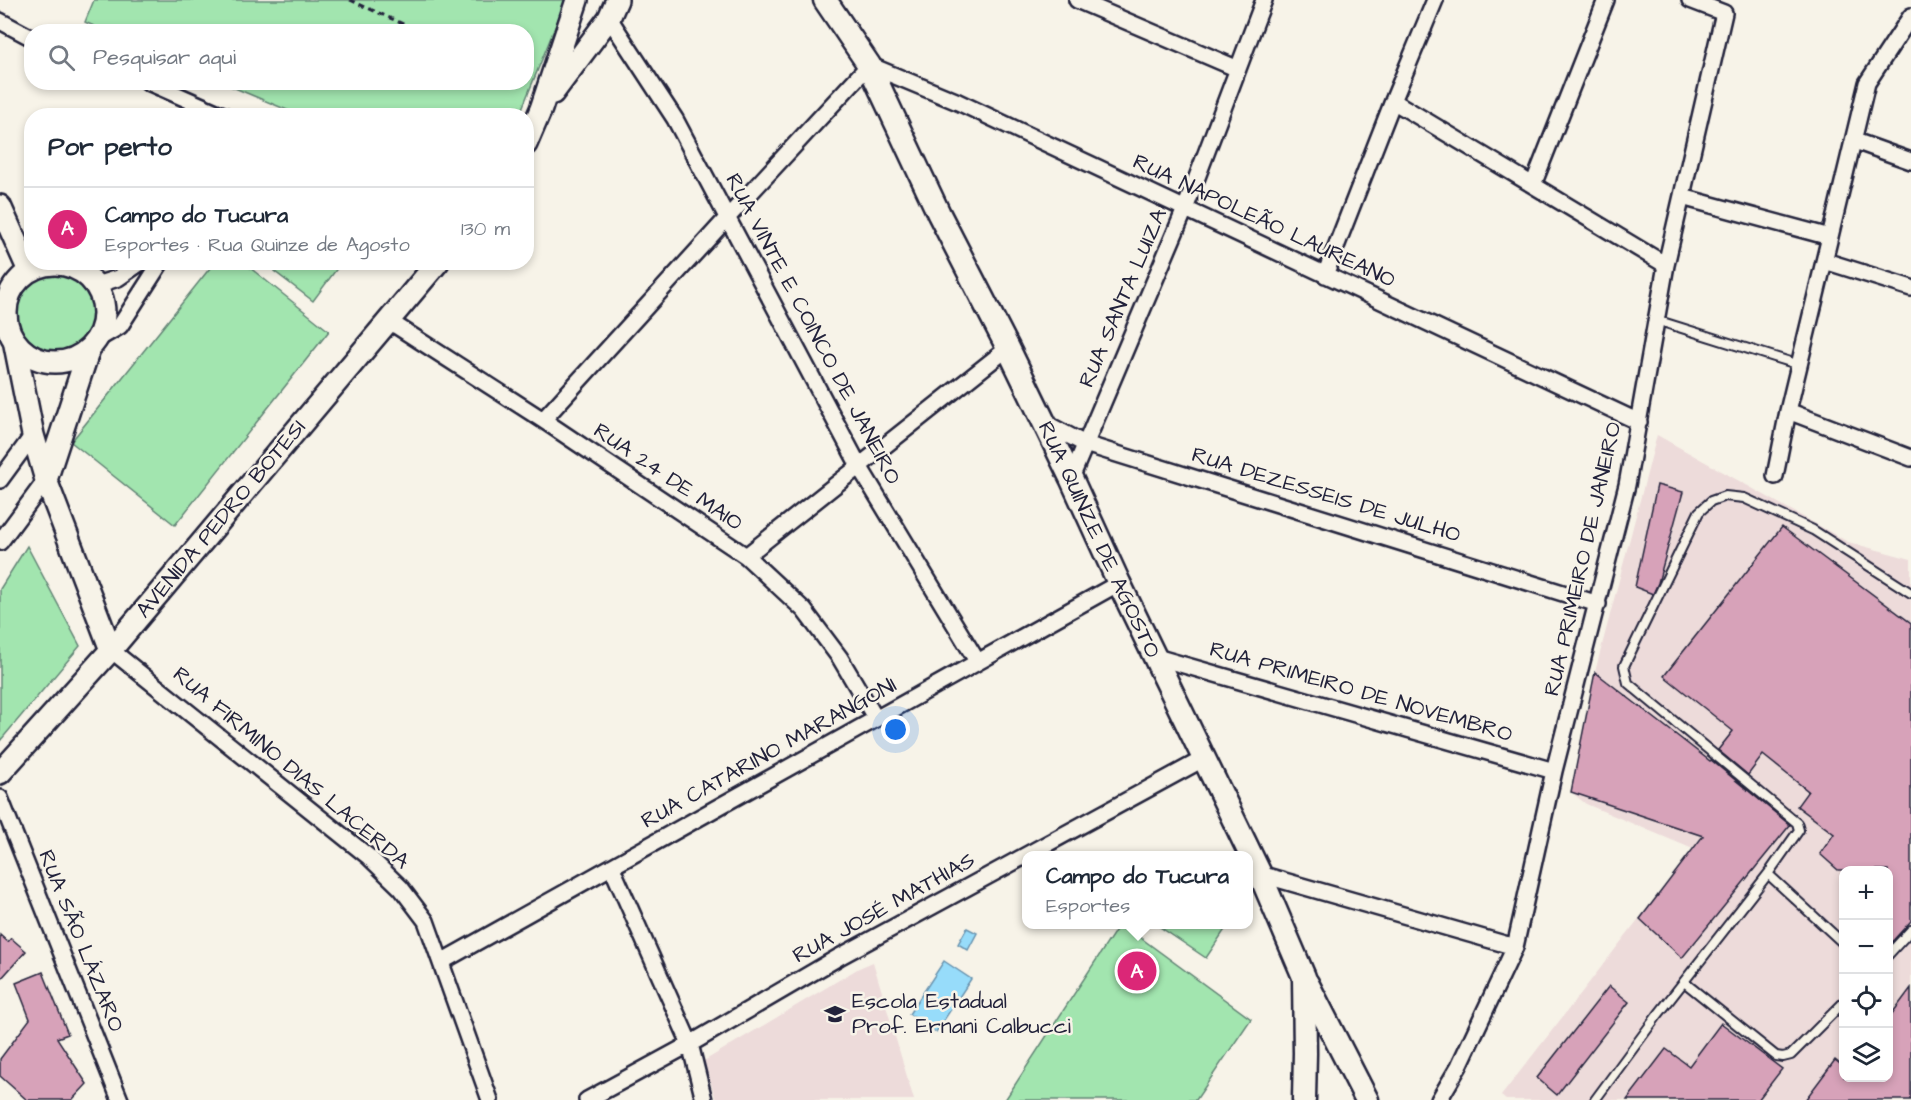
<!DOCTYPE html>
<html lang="pt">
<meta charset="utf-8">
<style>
:root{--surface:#fff;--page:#f2f2f3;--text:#1f2937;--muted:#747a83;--line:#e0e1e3;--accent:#db2777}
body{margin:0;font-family:"Architects Daughter",sans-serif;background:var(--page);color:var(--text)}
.controls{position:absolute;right:18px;bottom:18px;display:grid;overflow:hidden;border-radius:12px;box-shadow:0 3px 9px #0003}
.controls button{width:54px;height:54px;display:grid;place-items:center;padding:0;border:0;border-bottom:2px solid var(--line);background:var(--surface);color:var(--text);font:30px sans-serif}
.you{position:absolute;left:896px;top:730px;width:21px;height:21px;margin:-15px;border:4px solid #fff;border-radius:50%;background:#1a73e8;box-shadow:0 0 0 9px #1a73e833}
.badge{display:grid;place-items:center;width:39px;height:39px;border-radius:50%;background:var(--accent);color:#fff;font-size:20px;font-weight:700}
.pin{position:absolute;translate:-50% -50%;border:3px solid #fff;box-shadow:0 2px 6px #0006}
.popup{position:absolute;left:1022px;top:851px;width:231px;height:78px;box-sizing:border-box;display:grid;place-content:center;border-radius:12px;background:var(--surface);filter:drop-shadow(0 2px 4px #0005);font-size:20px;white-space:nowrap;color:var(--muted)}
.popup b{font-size:22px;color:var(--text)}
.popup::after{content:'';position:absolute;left:50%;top:100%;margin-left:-12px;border:12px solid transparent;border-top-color:var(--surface)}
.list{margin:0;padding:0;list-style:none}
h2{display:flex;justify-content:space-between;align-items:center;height:78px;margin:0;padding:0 24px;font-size:26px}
h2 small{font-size:20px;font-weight:400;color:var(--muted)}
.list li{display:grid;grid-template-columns:39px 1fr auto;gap:18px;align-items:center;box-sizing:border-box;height:84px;padding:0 24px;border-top:2px solid var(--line)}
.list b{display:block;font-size:22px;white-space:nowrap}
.list p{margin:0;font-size:20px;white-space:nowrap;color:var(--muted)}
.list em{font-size:20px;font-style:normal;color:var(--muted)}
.icon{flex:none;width:33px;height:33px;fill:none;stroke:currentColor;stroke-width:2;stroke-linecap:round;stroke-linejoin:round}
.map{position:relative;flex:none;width:1911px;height:1100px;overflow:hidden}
.search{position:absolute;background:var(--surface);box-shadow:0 3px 9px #0003;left:24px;top:24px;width:510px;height:66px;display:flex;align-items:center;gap:15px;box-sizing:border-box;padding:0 21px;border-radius:24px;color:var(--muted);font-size:22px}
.panel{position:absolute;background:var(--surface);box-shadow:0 3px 9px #0003;left:24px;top:108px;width:510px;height:162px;border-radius:24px}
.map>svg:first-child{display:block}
.built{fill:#eddbda;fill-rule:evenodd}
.green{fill:#a2e5af;stroke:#628475;stroke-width:1.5}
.water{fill:#97dcfa;stroke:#6892ae;stroke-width:1.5}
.building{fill:#d7a2b9;stroke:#22223b;stroke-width:1.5}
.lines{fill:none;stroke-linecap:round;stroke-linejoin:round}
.service-casing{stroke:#22223b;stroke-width:12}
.minor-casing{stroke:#22223b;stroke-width:20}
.secondary-casing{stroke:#22223b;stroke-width:26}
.primary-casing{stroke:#22223b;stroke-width:27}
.path{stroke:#22223b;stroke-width:3;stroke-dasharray:6 4.5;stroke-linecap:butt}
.service{stroke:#f7f3e8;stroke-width:8}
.minor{stroke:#f7f3e8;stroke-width:15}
.secondary{stroke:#f7f3e8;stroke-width:21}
.primary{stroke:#f7f3e8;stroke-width:22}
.labels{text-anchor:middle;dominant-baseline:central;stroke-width:5;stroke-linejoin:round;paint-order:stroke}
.street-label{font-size:22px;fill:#22223b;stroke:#f7f3e8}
.poi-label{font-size:22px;fill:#22223b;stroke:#f7f3e8;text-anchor:start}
</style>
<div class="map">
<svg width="1911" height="1100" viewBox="0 0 1911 1100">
<rect width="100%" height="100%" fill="#f7f3e8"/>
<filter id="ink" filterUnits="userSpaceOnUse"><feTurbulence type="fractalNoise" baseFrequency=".0167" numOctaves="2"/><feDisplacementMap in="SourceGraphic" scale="12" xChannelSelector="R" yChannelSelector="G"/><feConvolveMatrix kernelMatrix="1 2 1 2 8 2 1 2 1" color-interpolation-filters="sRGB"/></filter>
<g filter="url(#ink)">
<path class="built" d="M1657,435L1848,542L1911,559V1100H1506L1501,1096L1693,849L1586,804L1571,792L1595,672ZM1844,870H1888V1078H1844Z
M873,962L914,1100H716L704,1061L859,968Z"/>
<path class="green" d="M94,0H566L519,116L299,115L223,83L526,82V32H107L85,22Z
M214,263H244L329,331L175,525L71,442Z
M280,263V262L341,263L313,301L274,271Z
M16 315a40 40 0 1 1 80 0a40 40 0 1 1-80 0Z
M27,546L80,646L0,741V589Z
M1119,925H1123L1251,1019L1196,1100H1005Z
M1157,925H1228L1206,958Z"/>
<path class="water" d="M967,928L977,933L968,950L958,944Z
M944,961L971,979L936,1032L909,1014Z"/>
<path class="building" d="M1657,485L1683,492L1658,583L1653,594L1635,587Z
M1782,527L1911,623V921L1888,946V870H1838L1820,854L1834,834L1797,806L1808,791L1763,755L1748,775L1718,750L1733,731L1664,676Z
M1595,672L1710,761L1711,760L1790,825L1682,958L1640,919L1703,836L1571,792Z
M0,935L8,942L11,938L26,951L0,980Z
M43,972L68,1034L57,1038L87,1084L72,1100H27L0,1076V1059L30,1019L16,983Z
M1609,986L1629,1002L1557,1095L1537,1078Z
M1911,988V1100H1805L1835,1060L1844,1067V1077H1888V1019Z
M1721,1023L1782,1069L1758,1100H1627L1666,1049L1689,1066Z"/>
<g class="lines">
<defs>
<path id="service" d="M1656,320L1800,365
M1768,874L1844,944
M1888,955L1911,930
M1684,982L1776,1056L1783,1057L1791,1055L1844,1002
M1595,1100L1657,1016L1768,874L1799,830L1797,823L1628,683L1624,666L1699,512L1711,501L1725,496L1744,498L1813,530L1911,593"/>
<path id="minor" d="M1077,0L1238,69
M609,18L675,119L859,466L977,661
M0,21L32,38
M148,82L225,116
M1393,101L1666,265
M1855,141L1911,161
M1533,185L1606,0
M1682,197L1830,237
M1825,261L1911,288
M1325,275L1393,101L1435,0
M96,285L118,278L141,262
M389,321L543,420L746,556L804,610L840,658L876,719
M96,340L120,326L161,262
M1788,411L1911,458
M543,420L728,217L869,65L958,102L1639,422
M1043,422L1085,444L1598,604
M1775,476L1788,411L1867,83L1911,16
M1071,478L1185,209L1264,0
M0,480L33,435
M0,542L46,480
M746,556L1008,348
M111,650L369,857L401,888L426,921L490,1100
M1156,657L1554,771
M0,798L120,1100
M612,868L690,1044L704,1100
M1260,874L1515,947
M441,962L1119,583
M587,1100L690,1044L839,957L1205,758
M1439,1100L1459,1066L1515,947L1554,771L1627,485L1666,265L1724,13L1690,0"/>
<path id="secondary" d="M553,93L609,18L617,0
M526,144L541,109L577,0
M0,206L29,271
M6 313a49 49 0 1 1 98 0a49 49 0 1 1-98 0Z
M14,340L33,435L46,480L111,650
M46,480L89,349
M0,773L111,650L438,262"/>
<g id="primary">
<path id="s1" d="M825,0L869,65L939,214L1008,348L1071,478L1119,583L1260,874L1304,977L1305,1053L1304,1100"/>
<path d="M1307,983L1367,1100"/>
</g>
</defs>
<use href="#service" class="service-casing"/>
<use href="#minor" class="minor-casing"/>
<use href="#secondary" class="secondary-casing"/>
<use href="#primary" class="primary-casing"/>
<path class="path" d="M350,0L421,32"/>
<use href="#service" class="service"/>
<use href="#minor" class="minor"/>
<use href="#secondary" class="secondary"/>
<use href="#primary" class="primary"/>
</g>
</g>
<defs>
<symbol id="school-bare" viewBox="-9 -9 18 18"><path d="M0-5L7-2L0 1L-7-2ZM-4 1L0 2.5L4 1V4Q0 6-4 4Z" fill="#22223b" stroke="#f7f3e8" stroke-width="2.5" paint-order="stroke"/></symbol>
</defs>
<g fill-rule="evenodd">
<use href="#school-bare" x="820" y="999" width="30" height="30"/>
</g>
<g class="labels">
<g class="street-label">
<text transform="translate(1264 221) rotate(25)">RUA NAPOLEÃO LAUREANO</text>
<text transform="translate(1123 298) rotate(-67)">RUA SANTA LUIZA</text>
<text transform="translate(813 329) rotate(62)">RUA VINTE E COINCO DE JANEIRO</text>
<text transform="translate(668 477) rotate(34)">RUA 24 DE MAIO</text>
<text transform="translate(1326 495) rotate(17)">RUA DEZESSEIS DE JULHO</text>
<text transform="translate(221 519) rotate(-50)">AVENIDA PEDRO BOTESI</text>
<text stroke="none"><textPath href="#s1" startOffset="606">RUA QUINZE DE AGOSTO</textPath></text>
<text transform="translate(1583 559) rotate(-77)">RUA PRIMEIRO DE JANEIRO</text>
<text transform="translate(1361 692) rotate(16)">RUA PRIMEIRO DE NOVEMBRO</text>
<text transform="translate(769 753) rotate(-29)">RUA CATARINO MARANGONI</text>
<text transform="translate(291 768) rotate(40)">RUA FIRMINO DIAS LACERDA</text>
<text transform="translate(884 908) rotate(-29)">RUA JOSÉ MATHIAS</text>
<text transform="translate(81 941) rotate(68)">RUA SÃO LÁZARO</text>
</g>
<g class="poi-label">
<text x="852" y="1001">Escola Estadual<tspan x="852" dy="25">Prof. Ernani Calbucci</tspan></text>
</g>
</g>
</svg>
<div class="controls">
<button>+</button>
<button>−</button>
<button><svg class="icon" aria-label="locate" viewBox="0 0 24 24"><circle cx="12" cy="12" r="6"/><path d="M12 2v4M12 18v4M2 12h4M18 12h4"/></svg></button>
<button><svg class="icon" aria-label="layers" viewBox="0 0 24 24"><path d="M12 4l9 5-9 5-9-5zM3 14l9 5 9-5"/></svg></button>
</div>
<div class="you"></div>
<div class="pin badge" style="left:1137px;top:971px">A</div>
<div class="popup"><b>Campo do Tucura</b>Esportes</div>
<div class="search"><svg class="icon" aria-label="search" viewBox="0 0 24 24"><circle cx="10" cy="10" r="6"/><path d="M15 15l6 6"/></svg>Pesquisar aqui</div>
<section class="panel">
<h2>Por perto<small></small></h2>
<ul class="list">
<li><span class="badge">A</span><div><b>Campo do Tucura</b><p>Esportes · Rua Quinze de Agosto</p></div><em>130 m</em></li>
</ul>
</section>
</div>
